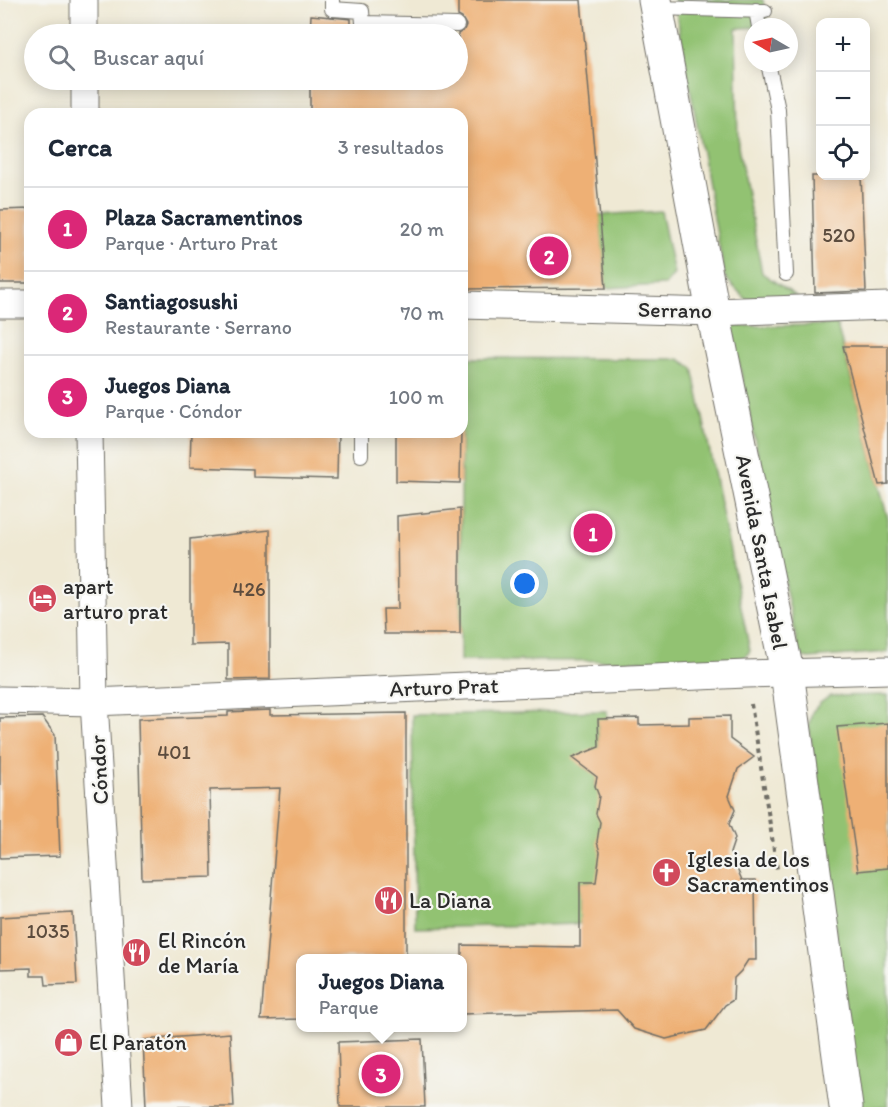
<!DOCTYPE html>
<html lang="es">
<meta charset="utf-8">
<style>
:root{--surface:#fff;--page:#f6f6f7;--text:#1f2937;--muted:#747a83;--line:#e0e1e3;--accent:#db2777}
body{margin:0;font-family:Itim,sans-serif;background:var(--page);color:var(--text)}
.controls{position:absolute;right:18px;top:18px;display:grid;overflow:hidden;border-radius:12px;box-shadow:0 3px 15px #0003}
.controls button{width:54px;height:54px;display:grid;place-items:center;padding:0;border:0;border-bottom:2px solid var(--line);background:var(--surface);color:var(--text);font:30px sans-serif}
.compass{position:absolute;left:744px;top:18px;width:54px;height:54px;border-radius:50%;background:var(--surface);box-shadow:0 3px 15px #0003;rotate:279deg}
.you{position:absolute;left:525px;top:584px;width:21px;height:21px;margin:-15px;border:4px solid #fff;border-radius:50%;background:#1a73e8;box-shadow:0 0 0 9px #1a73e833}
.badge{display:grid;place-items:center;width:39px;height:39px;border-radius:50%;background:var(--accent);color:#fff;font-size:20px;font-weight:700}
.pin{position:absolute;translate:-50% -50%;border:3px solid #fff;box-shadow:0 2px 6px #0006}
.popup{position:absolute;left:296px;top:954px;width:171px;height:78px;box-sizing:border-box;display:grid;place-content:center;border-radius:12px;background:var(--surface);filter:drop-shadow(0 2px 4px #0005);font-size:20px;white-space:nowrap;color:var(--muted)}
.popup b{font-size:22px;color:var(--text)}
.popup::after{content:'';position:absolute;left:50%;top:100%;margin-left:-12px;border:12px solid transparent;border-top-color:var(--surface)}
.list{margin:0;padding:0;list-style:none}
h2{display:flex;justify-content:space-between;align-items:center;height:78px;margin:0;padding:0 24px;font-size:26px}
h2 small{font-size:20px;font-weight:400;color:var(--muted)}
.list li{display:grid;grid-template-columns:39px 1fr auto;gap:18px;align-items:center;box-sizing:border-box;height:84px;padding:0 24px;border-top:2px solid var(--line)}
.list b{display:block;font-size:22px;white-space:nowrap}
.list p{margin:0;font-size:20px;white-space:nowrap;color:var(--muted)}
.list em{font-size:20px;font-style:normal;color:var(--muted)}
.icon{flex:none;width:33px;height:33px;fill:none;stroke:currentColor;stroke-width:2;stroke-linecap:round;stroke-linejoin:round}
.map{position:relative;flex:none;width:888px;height:1107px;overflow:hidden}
.search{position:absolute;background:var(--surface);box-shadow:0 3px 15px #0003;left:24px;top:24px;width:444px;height:66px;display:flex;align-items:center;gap:15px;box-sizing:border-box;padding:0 21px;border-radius:33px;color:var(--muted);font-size:22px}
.panel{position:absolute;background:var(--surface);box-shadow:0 3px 15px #0003;left:24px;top:108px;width:444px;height:330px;border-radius:18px}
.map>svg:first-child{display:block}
.green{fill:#92c272;stroke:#5e764e;stroke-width:1.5}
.building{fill:#eeb075}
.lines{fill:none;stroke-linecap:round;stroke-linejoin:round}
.lane-casing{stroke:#706e66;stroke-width:16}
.street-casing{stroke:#706e66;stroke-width:29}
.secondary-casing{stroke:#706e66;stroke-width:35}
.path{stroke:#706e66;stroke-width:4;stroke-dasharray:4.5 4.5;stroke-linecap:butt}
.lane{stroke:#fff;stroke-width:14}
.street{stroke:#fff;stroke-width:27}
.secondary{stroke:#fff;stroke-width:33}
.labels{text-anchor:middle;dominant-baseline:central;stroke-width:4.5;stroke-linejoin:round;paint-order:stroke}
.number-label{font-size:20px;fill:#5c4c3e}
.street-label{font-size:22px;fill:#2b2b2b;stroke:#f6f6f2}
.poi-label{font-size:22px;fill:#2b2b2b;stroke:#f6f6f2;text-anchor:start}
</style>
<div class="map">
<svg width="888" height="1107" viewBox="0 0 888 1107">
<rect width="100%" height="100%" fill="#f6f6f2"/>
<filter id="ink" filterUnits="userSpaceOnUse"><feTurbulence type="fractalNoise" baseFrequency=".0167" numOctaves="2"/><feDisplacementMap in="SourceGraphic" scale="12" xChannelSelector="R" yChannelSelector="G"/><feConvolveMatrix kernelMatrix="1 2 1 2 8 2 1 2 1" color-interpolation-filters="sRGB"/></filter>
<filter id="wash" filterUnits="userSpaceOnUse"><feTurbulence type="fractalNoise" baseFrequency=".008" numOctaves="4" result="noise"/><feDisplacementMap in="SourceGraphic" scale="24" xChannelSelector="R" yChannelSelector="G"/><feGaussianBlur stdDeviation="1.35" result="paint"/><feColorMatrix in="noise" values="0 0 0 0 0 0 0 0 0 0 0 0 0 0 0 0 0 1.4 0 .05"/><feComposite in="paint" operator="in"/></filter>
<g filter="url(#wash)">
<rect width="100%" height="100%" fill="#efe9d4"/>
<path class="green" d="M674,0H763L768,27L736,28L738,146L762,273L796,296L746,299L725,278Z
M661,211L674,274L665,285L606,288L599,215Z
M837,325L888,519V652L809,658L803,657L799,653L732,330L735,326Z
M462,358L679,359L693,368L750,651L742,660L460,661Z
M888,695V1107H858L809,725L812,712L820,703L830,696Z
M607,711V719L598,720L599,750L582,765L588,770L600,776L596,781L595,786L601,794L602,822V849L598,870L600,875L609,882H580V924L415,928L412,715Z"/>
<g id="blocks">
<path class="building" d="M458,0H581L606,288L462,289V114H310V80H458V34L464,30L466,25L462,18L458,16Z
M311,15L351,19V34H310Z
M812,176H861L866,291L815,293Z
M30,209V283H0V210Z
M843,346H888V484L879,485Z
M191,432H338L337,479L253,477V469L190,467Z
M396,432H461L460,483L396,481Z
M460,509V634H384L383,609H398L397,516Z
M270,530V679L228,680V644L190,645V539Z
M270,710V715L406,713V958H300V1019L261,1020L280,788L210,790L212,877L142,879L138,719L228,716V712Z
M730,716V739L754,757L738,769L729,796L735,810L729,824L735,838L730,853L742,880H755L756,960H748L741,971L734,978L733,1000L725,1005L706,1030L666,1039L634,1029L617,1010L462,1014V945L580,947V882H596L600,852L597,842L600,822L596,814L599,796L595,786L597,777L572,758L599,747L598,719L639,718V725L689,724V717Z
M42,717L55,735L60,856L0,858V718Z
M888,723V868L858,871L837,727Z
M73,913L77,984L46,985L45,976H31V968L0,969V917Z
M230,1033L234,1107H146L143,1040Z
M422,1039L425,1107H340L338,1042Z"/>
</g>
</g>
<g filter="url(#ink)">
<use href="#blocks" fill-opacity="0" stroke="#706e66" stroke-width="1.5"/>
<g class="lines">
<defs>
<path id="lane" d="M332,0V9L362,11L363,23L457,25
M657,8L765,11
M756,10L759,27
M768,63L778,110L786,274
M361,432V455"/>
<path id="street" d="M84,0V34
M85,80V114
M0,304H30
M462,305L713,312L888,306
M89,432L94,702L119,1107
M0,700L94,702L746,674L888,670"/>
<path id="secondary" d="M655,0L713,312L787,672L846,1107"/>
</defs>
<use href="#lane" class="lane-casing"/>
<use href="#street" class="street-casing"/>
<use href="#secondary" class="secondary-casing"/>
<path class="path" d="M751,704L777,869"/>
<use href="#lane" class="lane"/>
<use href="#street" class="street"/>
<use href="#secondary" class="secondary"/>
</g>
</g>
<defs>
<symbol id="hotel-disc" viewBox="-11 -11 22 22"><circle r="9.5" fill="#d1495b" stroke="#f6f6f2"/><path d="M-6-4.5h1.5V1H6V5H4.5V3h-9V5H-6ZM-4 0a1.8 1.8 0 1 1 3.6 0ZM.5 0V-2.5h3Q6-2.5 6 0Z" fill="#fff"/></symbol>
<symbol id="church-disc" viewBox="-11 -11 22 22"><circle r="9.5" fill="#d1495b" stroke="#f6f6f2"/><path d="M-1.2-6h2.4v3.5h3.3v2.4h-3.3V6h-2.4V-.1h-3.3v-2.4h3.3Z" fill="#fff"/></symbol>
<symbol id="restaurant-disc" viewBox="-11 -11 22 22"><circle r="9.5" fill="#d1495b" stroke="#f6f6f2"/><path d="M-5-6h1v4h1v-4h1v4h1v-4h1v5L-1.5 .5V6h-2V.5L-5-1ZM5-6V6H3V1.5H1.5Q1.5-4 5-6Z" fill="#fff"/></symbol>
<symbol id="shop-disc" viewBox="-11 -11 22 22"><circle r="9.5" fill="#d1495b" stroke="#f6f6f2"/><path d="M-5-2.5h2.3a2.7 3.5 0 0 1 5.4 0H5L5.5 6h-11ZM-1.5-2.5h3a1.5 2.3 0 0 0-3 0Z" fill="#fff"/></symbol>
</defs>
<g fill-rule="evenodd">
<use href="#hotel-disc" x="26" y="582" width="33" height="33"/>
<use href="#church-disc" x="650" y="856" width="33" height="33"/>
<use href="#restaurant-disc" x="372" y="884" width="33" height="33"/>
<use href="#restaurant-disc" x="120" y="936" width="33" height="33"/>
<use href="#shop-disc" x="52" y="1026" width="33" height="33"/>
</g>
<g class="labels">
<g class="number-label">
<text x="839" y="235">520</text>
<text x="249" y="589">426</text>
<text x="174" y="752">401</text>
<text x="48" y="931">1035</text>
</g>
<g class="street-label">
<text transform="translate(675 310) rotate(1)">Serrano</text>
<text transform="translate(762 552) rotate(79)">Avenida Santa Isabel</text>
<text transform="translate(444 687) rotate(-2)">Arturo Prat</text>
<text transform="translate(99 770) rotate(-93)">Cóndor</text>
</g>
<g class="poi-label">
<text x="63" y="586">apart<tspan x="63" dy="25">arturo prat</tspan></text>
<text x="687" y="859">Iglesia de los<tspan x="687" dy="25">Sacramentinos</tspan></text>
<text x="409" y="900">La Diana</text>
<text x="158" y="940">El Rincón<tspan x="158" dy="25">de María</tspan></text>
<text x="89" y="1042">El Paratón</text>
</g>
</g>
</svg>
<div class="controls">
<button>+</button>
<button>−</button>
<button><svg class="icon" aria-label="locate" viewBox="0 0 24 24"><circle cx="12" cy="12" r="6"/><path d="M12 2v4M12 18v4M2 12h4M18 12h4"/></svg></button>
</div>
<svg class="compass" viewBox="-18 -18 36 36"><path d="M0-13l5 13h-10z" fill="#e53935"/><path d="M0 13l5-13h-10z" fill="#747a83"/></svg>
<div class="you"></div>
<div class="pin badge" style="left:593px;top:533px">1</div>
<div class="pin badge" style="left:549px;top:256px">2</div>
<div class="pin badge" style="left:381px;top:1074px">3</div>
<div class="popup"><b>Juegos Diana</b>Parque</div>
<div class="search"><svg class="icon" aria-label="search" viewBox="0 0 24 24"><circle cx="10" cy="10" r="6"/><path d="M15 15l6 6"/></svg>Buscar aquí</div>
<section class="panel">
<h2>Cerca<small>3 resultados</small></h2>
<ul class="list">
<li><span class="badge">1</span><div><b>Plaza Sacramentinos</b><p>Parque · Arturo Prat</p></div><em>20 m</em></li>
<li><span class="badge">2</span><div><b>Santiagosushi</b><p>Restaurante · Serrano</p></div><em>70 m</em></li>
<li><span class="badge">3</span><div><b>Juegos Diana</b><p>Parque · Cóndor</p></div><em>100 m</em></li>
</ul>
</section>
</div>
